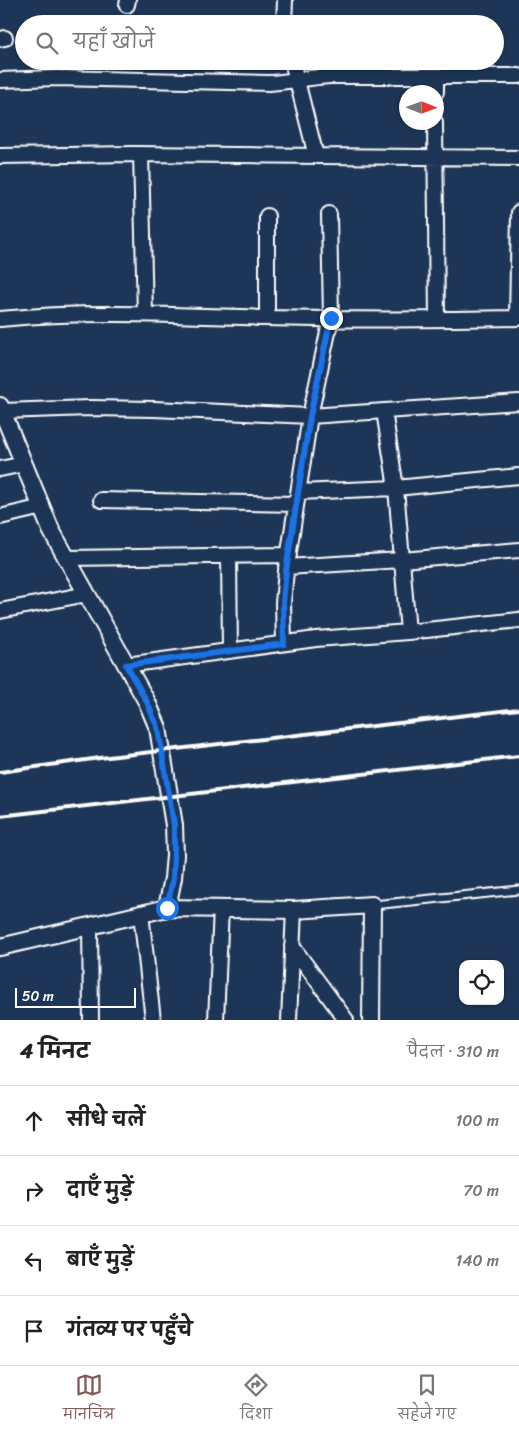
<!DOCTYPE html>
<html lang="hi">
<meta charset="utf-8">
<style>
:root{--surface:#fff;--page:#f6f6f6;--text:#222;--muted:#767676;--line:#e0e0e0;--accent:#85585c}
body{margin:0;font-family:Sriracha,"Playpen Sans Deva",sans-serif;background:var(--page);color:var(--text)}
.controls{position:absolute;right:15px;bottom:15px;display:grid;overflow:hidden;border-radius:10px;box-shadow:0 1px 4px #0004}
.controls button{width:45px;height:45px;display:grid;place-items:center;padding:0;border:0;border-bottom:1px solid var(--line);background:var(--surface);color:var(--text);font:25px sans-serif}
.compass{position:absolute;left:399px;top:85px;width:45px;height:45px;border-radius:50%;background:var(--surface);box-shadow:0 1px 4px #0004;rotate:91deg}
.scale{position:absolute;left:15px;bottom:12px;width:121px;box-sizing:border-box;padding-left:5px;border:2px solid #fff;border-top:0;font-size:14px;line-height:18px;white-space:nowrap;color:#fff;-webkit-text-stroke:4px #1d3557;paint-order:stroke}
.stop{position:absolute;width:15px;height:15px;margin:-11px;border:4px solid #1a73e8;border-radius:50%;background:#fff}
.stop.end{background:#1a73e8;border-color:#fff;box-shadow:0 1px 5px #0008}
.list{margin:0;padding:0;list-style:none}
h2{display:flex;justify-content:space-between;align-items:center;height:65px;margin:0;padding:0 20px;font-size:21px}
h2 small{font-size:16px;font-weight:400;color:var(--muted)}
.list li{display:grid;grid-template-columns:32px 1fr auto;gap:15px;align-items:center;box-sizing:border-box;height:70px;padding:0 20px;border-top:1px solid var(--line)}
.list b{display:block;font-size:19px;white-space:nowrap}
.list em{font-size:16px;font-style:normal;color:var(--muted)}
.icon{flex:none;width:28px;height:28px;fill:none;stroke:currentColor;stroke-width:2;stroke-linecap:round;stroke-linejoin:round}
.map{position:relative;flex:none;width:519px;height:1020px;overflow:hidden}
.search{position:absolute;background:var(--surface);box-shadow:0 1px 4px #0004;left:15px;right:15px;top:15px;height:55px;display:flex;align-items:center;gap:12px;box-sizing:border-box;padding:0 18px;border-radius:28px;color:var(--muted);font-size:19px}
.sheet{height:345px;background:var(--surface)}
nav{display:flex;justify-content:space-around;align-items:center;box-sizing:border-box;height:70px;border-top:1px solid var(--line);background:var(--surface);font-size:14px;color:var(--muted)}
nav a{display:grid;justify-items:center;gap:2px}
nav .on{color:var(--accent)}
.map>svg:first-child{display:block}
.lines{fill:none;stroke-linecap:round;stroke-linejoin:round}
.service-casing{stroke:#fff;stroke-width:11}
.minor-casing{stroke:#fff;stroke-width:18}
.tertiary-casing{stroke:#fff;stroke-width:20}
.service{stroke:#1d3557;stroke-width:7}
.minor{stroke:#1d3557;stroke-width:14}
.tertiary{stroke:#1d3557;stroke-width:16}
.rail{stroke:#fff;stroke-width:4}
.route{stroke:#1a73e8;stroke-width:6}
</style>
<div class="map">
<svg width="519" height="1020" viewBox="0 0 519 1020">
<rect width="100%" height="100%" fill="#1d3557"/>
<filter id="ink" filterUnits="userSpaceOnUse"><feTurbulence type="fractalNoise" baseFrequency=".02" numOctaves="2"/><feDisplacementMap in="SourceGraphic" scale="10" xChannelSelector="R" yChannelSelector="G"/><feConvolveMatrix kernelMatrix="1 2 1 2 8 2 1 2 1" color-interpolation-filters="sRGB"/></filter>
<g filter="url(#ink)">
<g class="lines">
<defs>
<path id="service" d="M373,905L519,890"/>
<path id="minor" d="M127,5L128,0
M284,24L285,0
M0,39L5,38
M292,61L316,156
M0,80L56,78L269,83C289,82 309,77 330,76H519
M436,92V76
M435,122L437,319
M141,154L145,314
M0,156L133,154L519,158
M267,216V318
M517,318L519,212
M0,319C88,310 177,315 265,318C350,320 435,320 519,318
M2,411L90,408L154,409L310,416L519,402
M384,411L396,488L408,632
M0,469L24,464
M298,492L396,488L519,476
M101,500L296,504
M0,517L42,507
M229,556L230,651
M67,558L289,555
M286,567L402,560L519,550
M0,611L87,594
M284,643L283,603L286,571L310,416L331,318L329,214
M126,665L316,639L408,632L519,620
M141,913L153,1020
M90,925L91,1020
M292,946L346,1020
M216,1020L221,908
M289,1020L294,910"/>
<path id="tertiary" d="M0,406L51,530L147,702L158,728L174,825L175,855L173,878L167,908L0,947
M167,908L294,910L372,905L371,1020"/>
</defs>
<use href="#service" class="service-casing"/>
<use href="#minor" class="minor-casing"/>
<use href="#tertiary" class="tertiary-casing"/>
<use href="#service" class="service"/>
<use href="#minor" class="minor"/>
<use href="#tertiary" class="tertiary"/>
<path class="rail" d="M0,772L100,758L519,709
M0,816L519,756"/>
</g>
</g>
<g class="lines" filter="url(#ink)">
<path class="route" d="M167,908L173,878L174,854V825L158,728L147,702L126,665L284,644L283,603L286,571L310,416L331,318"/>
</g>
</svg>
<div class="controls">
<button><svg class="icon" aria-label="locate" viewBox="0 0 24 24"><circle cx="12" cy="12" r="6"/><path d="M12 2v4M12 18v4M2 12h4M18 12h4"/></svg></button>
</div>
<svg class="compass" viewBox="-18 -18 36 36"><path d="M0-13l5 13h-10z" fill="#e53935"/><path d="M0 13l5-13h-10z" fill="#767676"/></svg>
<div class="scale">50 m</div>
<div class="stop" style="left:167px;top:908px"></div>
<div class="stop end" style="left:331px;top:318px"></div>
<div class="search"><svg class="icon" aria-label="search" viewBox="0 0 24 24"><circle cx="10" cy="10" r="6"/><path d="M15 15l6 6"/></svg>यहाँ खोजें</div>
</div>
<section class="sheet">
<h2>4 मिनट<small>पैदल · 310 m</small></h2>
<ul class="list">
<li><svg class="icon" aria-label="ahead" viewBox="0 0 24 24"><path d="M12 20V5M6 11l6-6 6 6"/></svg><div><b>सीधे चलें</b></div><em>100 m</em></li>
<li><svg class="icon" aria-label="right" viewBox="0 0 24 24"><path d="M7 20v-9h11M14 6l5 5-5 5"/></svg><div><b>दाएँ मुड़ें</b></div><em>70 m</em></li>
<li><svg class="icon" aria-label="left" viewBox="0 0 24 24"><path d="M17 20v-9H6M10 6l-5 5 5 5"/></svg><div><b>बाएँ मुड़ें</b></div><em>140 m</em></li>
<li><svg class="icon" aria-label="arrive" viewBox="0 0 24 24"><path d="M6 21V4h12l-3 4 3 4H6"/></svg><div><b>गंतव्य पर पहुँचे</b></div></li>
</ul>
</section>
<nav>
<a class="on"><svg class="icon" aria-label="map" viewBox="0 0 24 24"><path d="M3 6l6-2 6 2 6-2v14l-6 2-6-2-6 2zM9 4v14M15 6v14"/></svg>मानचित्र</a>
<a><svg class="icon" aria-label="directions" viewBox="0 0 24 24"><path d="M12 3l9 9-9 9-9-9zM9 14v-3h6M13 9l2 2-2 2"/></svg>दिशा</a>
<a><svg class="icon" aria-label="saved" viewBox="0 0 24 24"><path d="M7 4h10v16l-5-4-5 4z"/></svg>सहेजे गए</a>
</nav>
